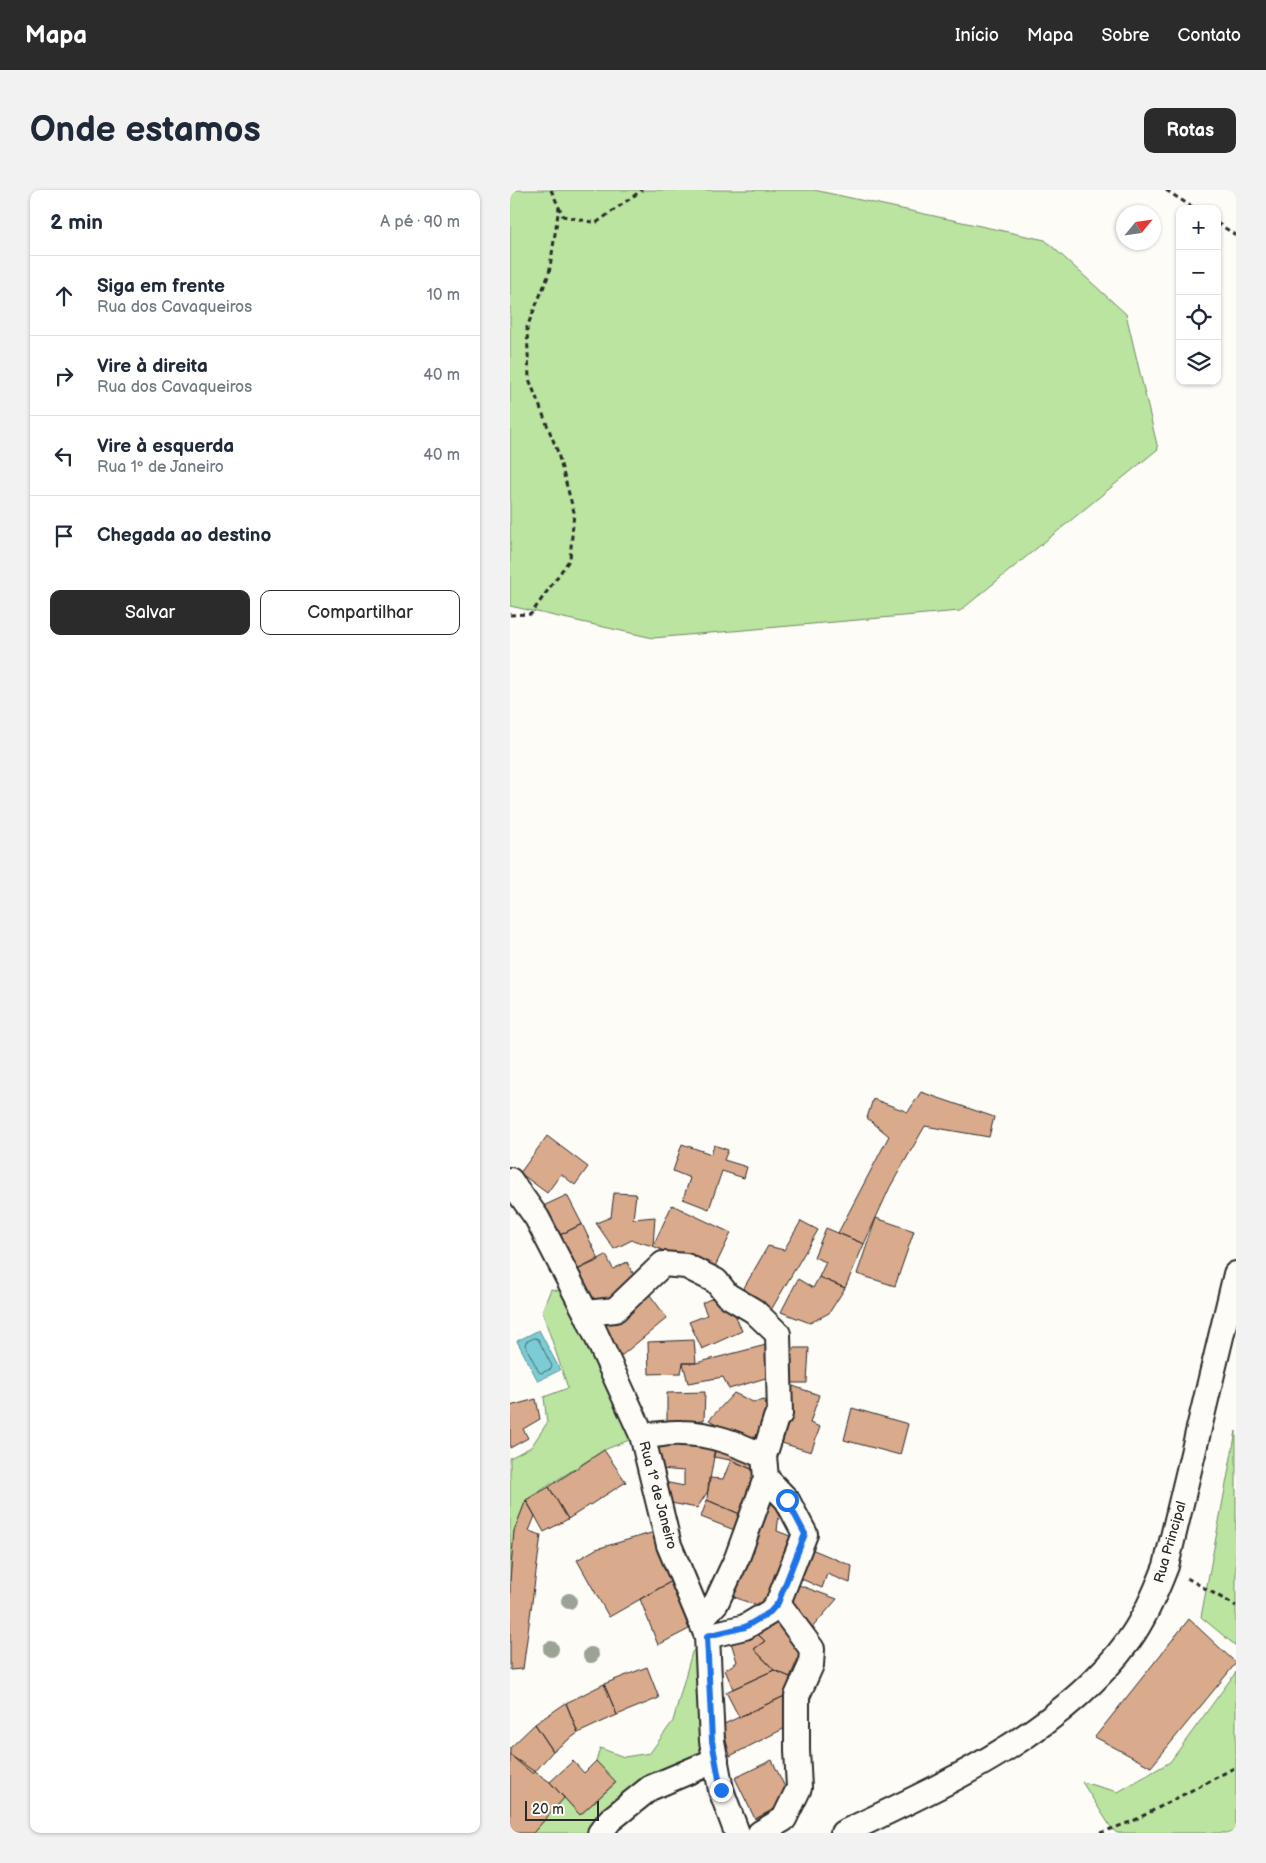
<!DOCTYPE html>
<html lang="pt">
<meta charset="utf-8">
<style>
:root{--surface:#fff;--page:#f2f2f3;--text:#1f2937;--muted:#747a83;--line:#e0e1e3;--accent:#2b2b2b}
body{margin:0;font-family:"Balsamiq Sans",sans-serif;background:var(--page);color:var(--text)}
.controls{position:absolute;right:15px;top:15px;display:grid;overflow:hidden;border-radius:10px;box-shadow:0 1px 4px #0004}
.controls button{width:45px;height:45px;display:grid;place-items:center;padding:0;border:0;border-bottom:1px solid var(--line);background:var(--surface);color:var(--text);font:25px sans-serif}
.compass{position:absolute;left:606px;top:15px;width:45px;height:45px;border-radius:50%;background:var(--surface);box-shadow:0 1px 4px #0004;rotate:61deg}
.scale{position:absolute;left:15px;bottom:12px;width:74px;box-sizing:border-box;padding-left:5px;border:2px solid #2b2b2b;border-top:0;font-size:14px;line-height:18px;white-space:nowrap;color:#2b2b2b;-webkit-text-stroke:4px #fdfcf7;paint-order:stroke}
.stop{position:absolute;width:15px;height:15px;margin:-11px;border:4px solid #1a73e8;border-radius:50%;background:#fff}
.stop.end{background:#1a73e8;border-color:#fff;box-shadow:0 1px 5px #0008}
.list{margin:0;padding:0;list-style:none}
h2{display:flex;justify-content:space-between;align-items:center;height:65px;margin:0;padding:0 20px;font-size:21px}
h2 small{font-size:16px;font-weight:400;color:var(--muted)}
.list li{display:grid;grid-template-columns:32px 1fr auto;gap:15px;align-items:center;box-sizing:border-box;height:80px;padding:0 20px;border-top:1px solid var(--line)}
.list b{display:block;font-size:19px;white-space:nowrap}
.list p{margin:0;font-size:16px;white-space:nowrap;color:var(--muted)}
.list em{font-size:16px;font-style:normal;color:var(--muted)}
.actions{display:flex;gap:10px;padding:15px 20px}
.actions a{flex:1;padding:11px 0;border:1px solid var(--accent);border-radius:10px;text-align:center;font-size:18px;color:var(--accent)}
.actions .main{background:var(--accent);color:#fff}
.icon{flex:none;width:28px;height:28px;fill:none;stroke:currentColor;stroke-width:2;stroke-linecap:round;stroke-linejoin:round}
.map{position:relative;flex:none;width:726px;height:1643px;overflow:hidden;border-radius:10px}
header{display:flex;align-items:center;gap:30px;box-sizing:border-box;height:70px;padding:0 25px;background:var(--accent);color:#fff}
header strong{font-size:24px}
nav{display:flex;gap:28px;margin-inline-start:auto;font-size:18px}
.intro{display:flex;align-items:center;justify-content:space-between;box-sizing:border-box;height:120px;padding:0 30px}
h1{margin:0;font-size:35px}
.button{padding:12px 22px;border-radius:10px;background:var(--accent);color:#fff;font-size:18px;font-weight:700}
main{display:flex;gap:30px;padding:0 30px}
aside{flex:1;background:var(--surface);border-radius:10px;box-shadow:0 1px 4px #0004}
.map>svg:first-child{display:block}
.green{fill:#bae4a0;stroke:#728866}
.water{fill:#7bccd5;stroke:#5b8c91}
.lines{fill:none;stroke-linecap:round;stroke-linejoin:round}
.shore{stroke:#4b6b6f;stroke-width:1}
.building{fill:#daaa8c;stroke:#2b2b2b}
.minor-casing{stroke:#2b2b2b;stroke-width:28}
.path{stroke:#2b2b2b;stroke-width:3;stroke-dasharray:5 4;stroke-linecap:butt}
.minor{stroke:#fdfcf7;stroke-width:24}
.tree{fill:#9da297}
.route{stroke:#1a73e8;stroke-width:6}
.labels{text-anchor:middle;dominant-baseline:central;stroke-width:4;stroke-linejoin:round;paint-order:stroke}
.street-label{font-size:14px;fill:#2b2b2b;stroke:#fdfcf7}
</style>
<header>
<strong>Mapa</strong>
<nav><a>Início</a><a>Mapa</a><a>Sobre</a><a>Contato</a></nav>
</header>
<div class="intro"><h1>Onde estamos</h1><a class="button">Rotas</a></div>
<main>
<aside>
<h2>2 min<small>A pé · 90 m</small></h2>
<ul class="list">
<li><svg class="icon" aria-label="ahead" viewBox="0 0 24 24"><path d="M12 20V5M6 11l6-6 6 6"/></svg><div><b>Siga em frente</b><p>Rua dos Cavaqueiros</p></div><em>10 m</em></li>
<li><svg class="icon" aria-label="right" viewBox="0 0 24 24"><path d="M7 20v-9h11M14 6l5 5-5 5"/></svg><div><b>Vire à direita</b><p>Rua dos Cavaqueiros</p></div><em>40 m</em></li>
<li><svg class="icon" aria-label="left" viewBox="0 0 24 24"><path d="M17 20v-9H6M10 6l-5 5 5 5"/></svg><div><b>Vire à esquerda</b><p>Rua 1º de Janeiro</p></div><em>40 m</em></li>
<li><svg class="icon" aria-label="arrive" viewBox="0 0 24 24"><path d="M6 21V4h12l-3 4 3 4H6"/></svg><div><b>Chegada ao destino</b></div></li>
</ul>
<div class="actions"><a class="main">Salvar</a><a>Compartilhar</a></div>
</aside>
<div class="map">
<svg width="726" height="1643" viewBox="0 0 726 1643">
<rect width="100%" height="100%" fill="#fdfcf7"/>
<filter id="ink" filterUnits="userSpaceOnUse"><feTurbulence type="fractalNoise" baseFrequency=".02" numOctaves="2"/><feDisplacementMap in="SourceGraphic" scale="10" xChannelSelector="R" yChannelSelector="G"/><feConvolveMatrix kernelMatrix="1 2 1 2 8 2 1 2 1" color-interpolation-filters="sRGB"/></filter>
<g filter="url(#ink)">
<path class="green" d="M0,0H304L535,50L616,124L648,259L450,421L143,448L0,416Z
M41,1099L67,1105L132,1245L94,1260L16,1310L4,1341L0,1391V1268L21,1257L37,1233L34,1207L58,1198L32,1121Z
M726,1241V1456L691,1427Z
M197,1446L200,1589L140,1606L102,1643H23L54,1608L70,1625L106,1593L86,1571L90,1558L114,1567L140,1563L163,1531L182,1462Z
M726,1482V1643H607L602,1639L572,1592L608,1602L660,1572Z"/>
<path class="water" d="M29,1140L50,1180L28,1191L7,1151Z"/>
<g class="lines">
<path class="shore" d="M25,1148L28,1149L42,1176L41,1179L31,1183L29,1182L15,1155L16,1152Z"/>
</g>
<path class="building" d="M411,902L484,927L479,947L415,936L380,997L354,1054L328,1043L379,946L357,928L363,909L398,922Z
M37,946L78,977L65,995L51,984L37,1003L10,983Z
M172,954L201,964L204,955L218,960L214,970L237,977L234,988L212,981L199,1019L173,1009L180,988L163,981Z
M104,1003L126,1004L123,1029L145,1027L143,1056L122,1050L104,1059L86,1033L101,1027Z
M57,1005L72,1034L46,1047L31,1017Z
M162,1015L221,1043L202,1083L143,1056Z
M366,1028L404,1041L385,1096L347,1084Z
M291,1031L308,1040L261,1120L231,1103L258,1056L274,1060Z
M72,1034L89,1070L63,1082L46,1047Z
M316,1038L354,1054L335,1098L309,1087L316,1072L304,1067Z
M96,1065L103,1079L117,1072L129,1094L90,1114L70,1095L63,1082Z
M309,1087L335,1098L319,1123L300,1133L271,1122L288,1089L303,1098Z
M137,1101L157,1128L105,1171L91,1136Z
M209,1105L221,1115L232,1141L192,1159L179,1132L197,1125L192,1113Z
M184,1150L186,1173H173L171,1183L139,1184L138,1152Z
M256,1155L259,1187L219,1199L213,1187L178,1193L173,1173H186Z
M279,1158H299L297,1193H276Z
M280,1195L309,1205L300,1233L310,1237L301,1262L272,1253L280,1227Z
M195,1202L194,1230L157,1233V1203Z
M224,1203L243,1212L255,1210L258,1231L251,1253L230,1247L199,1230Z
M26,1209L30,1229L13,1239L18,1248L0,1258V1216Z
M342,1218L398,1234L390,1265L334,1250Z
M180,1250L206,1255L198,1301L187,1318L156,1312L154,1292L174,1296V1281L150,1279L146,1255Z
M206,1255L246,1272V1281L221,1270L203,1267Z
M94,1260L116,1292L58,1329L39,1297Z
M221,1270L246,1281L239,1296L249,1301L237,1327L197,1310L199,1288L213,1289Z
M39,1297L58,1329L34,1342L16,1310Z
M250,1309L270,1315L267,1341L280,1346L253,1418L219,1405Z
M16,1310L25,1326L19,1341L31,1345L13,1479L0,1480V1391L4,1341Z
M197,1310L237,1327L227,1341L191,1327Z
M148,1341L162,1391L99,1427L67,1370L86,1359Z
M299,1358L342,1376L340,1393L317,1384L312,1398L287,1387Z
M162,1391L179,1439L148,1455L130,1409Z
M283,1393L327,1409L301,1439L272,1417Z
M269,1422L292,1459L280,1487L264,1480L244,1459L255,1451L241,1438Z
M679,1429L726,1473L641,1577L585,1547Z
M241,1438L255,1451L244,1459L264,1480L223,1499L215,1480L227,1472L220,1449Z
M137,1477L149,1508L107,1525L94,1494Z
M264,1480L280,1487L279,1504L229,1527L216,1502Z
M94,1494L107,1525L68,1543L56,1513Z
M279,1504L281,1535L220,1566L212,1535Z
M56,1513L68,1543L43,1561L25,1534Z
M25,1534L43,1561L23,1584L0,1565V1558Z
M0,1565L40,1592L54,1608L23,1643H0Z
M262,1570L281,1610L245,1629L225,1588Z
M63,1571L74,1583L86,1571L106,1592L70,1625L40,1592Z"/>
<g class="lines">
<defs>
<path id="minor" d="M0,990L27,1028L76,1123L132,1245L159,1355L197,1446L202,1551L211,1600L227,1643
M76,1123L105,1120L153,1074L176,1076L206,1091L217,1105L244,1121L268,1144L270,1224L266,1228L254,1266L256,1288L277,1310L295,1344L268,1413L260,1422L235,1437L197,1446
M132,1245C146,1246 158,1242 171,1243C201,1243 227,1254 254,1266
M190,1430L206,1413L227,1368L256,1288
M90,1643L100,1630L140,1598L206,1570
M250,1643L274,1629L289,1598L287,1560V1506L301,1475L302,1459L268,1413
M333,1643C434,1595 551,1543 619,1450C635,1428 646,1402 656,1376L726,1084"/>
</defs>
<use href="#minor" class="minor-casing"/>
<path class="path" d="M41,0L53,26L86,33L132,0
M656,0L685,19
M707,33L726,45
M0,425L21,424L60,369L64,322L47,260L19,189L17,137L39,84L49,17
M677,1388L726,1416
M590,1643L623,1631L726,1577"/>
<use href="#minor" class="minor"/>
</g>
<g class="tree">
<circle cx="59" cy="1411" r="8"/>
<circle cx="41" cy="1459" r="8"/>
<circle cx="81" cy="1465" r="8"/>
</g>
</g>
<g class="lines" filter="url(#ink)">
<path class="route" d="M211,1600L202,1551L197,1446L235,1437L260,1422L268,1413L295,1344L277,1310"/>
</g>
<g class="labels">
<g class="street-label">
<text transform="translate(148 1305) rotate(75)">Rua 1º de Janeiro</text>
<text transform="translate(660 1352) rotate(-74)">Rua Principal</text>
</g>
</g>
</svg>
<div class="controls">
<button>+</button>
<button>−</button>
<button><svg class="icon" aria-label="locate" viewBox="0 0 24 24"><circle cx="12" cy="12" r="6"/><path d="M12 2v4M12 18v4M2 12h4M18 12h4"/></svg></button>
<button><svg class="icon" aria-label="layers" viewBox="0 0 24 24"><path d="M12 4l9 5-9 5-9-5zM3 14l9 5 9-5"/></svg></button>
</div>
<svg class="compass" viewBox="-18 -18 36 36"><path d="M0-13l5 13h-10z" fill="#e53935"/><path d="M0 13l5-13h-10z" fill="#747a83"/></svg>
<div class="scale">20 m</div>
<div class="stop" style="left:277px;top:1310px"></div>
<div class="stop end" style="left:211px;top:1600px"></div>
</div>
</main>
